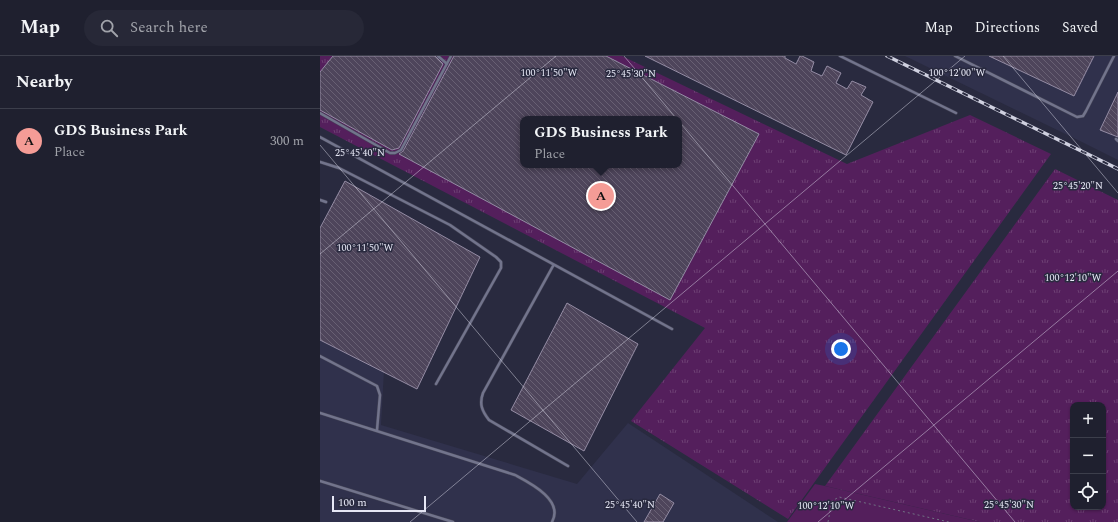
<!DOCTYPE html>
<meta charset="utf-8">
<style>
:root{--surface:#1f202f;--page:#272837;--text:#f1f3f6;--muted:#a1a3aa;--line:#3c3e4b;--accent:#f59c96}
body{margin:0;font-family:Spectral,serif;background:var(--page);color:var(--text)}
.controls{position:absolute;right:12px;bottom:12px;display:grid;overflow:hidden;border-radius:8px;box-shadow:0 1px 3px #0004}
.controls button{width:36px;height:36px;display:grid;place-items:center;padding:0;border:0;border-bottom:1px solid var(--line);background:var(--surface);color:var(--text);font:20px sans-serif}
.scale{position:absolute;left:12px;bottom:10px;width:94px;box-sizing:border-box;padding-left:4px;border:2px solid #e6e7f5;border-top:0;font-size:11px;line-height:14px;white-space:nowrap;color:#e6e7f5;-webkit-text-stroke:3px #292a3f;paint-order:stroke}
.you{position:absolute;left:521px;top:293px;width:14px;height:14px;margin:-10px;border:3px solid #fff;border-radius:50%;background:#1a73e8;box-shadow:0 0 0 6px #1a73e833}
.badge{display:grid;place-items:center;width:26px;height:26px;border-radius:50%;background:var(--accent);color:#111;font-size:13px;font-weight:700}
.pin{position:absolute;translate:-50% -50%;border:2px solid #fff;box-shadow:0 1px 4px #0006}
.popup{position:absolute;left:200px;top:60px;width:162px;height:52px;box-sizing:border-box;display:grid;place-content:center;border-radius:8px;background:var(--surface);filter:drop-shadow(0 1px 3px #0005);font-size:13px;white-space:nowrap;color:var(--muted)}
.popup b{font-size:15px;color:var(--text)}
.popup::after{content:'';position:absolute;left:50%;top:100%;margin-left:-8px;border:8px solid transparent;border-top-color:var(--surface)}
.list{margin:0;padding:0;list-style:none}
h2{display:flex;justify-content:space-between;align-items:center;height:52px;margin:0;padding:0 16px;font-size:17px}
h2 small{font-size:13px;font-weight:400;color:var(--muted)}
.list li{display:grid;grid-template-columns:26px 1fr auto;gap:12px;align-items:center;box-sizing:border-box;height:64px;padding:0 16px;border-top:1px solid var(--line)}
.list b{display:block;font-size:15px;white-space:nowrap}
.list p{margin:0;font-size:13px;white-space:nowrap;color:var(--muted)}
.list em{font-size:13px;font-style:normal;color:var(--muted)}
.icon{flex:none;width:22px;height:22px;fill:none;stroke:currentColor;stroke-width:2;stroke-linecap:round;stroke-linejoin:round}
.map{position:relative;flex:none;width:798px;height:466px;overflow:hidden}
header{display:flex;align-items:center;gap:24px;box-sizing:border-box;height:56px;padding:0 20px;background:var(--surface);border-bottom:1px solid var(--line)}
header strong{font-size:19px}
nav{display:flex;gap:22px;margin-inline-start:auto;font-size:14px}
.search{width:280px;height:36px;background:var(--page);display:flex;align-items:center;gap:10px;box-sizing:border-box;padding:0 14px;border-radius:22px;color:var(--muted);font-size:15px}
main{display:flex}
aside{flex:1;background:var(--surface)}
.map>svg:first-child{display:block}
.built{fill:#30314c}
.grass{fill:url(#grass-tufts);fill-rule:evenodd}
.pitch{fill:#541f5c}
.building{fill:url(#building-back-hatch);stroke:#948ca4;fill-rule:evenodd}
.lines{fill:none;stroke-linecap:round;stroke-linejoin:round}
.lane-casing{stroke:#454557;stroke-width:3.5}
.path{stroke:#717284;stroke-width:1;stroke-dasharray:2 3;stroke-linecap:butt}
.lane{stroke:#72748c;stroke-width:2.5}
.rail-casing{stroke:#cfd0df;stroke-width:3.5}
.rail{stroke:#292a3f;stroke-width:2;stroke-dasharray:6;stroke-linecap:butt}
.ticks{fill:none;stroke:#e6e7f5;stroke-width:1;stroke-opacity:0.45}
.ticks-label{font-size:10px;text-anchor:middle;fill:#e6e7f5;stroke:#292a3f;stroke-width:3;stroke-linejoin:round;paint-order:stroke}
</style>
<header>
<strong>Map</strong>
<div class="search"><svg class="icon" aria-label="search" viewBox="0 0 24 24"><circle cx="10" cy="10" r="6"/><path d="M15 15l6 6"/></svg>Search here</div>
<nav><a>Map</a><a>Directions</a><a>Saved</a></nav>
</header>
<main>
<aside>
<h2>Nearby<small></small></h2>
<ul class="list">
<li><span class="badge">A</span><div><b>GDS Business Park</b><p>Place</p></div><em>300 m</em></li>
</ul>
</aside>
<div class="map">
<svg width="798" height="466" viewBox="0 0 798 466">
<defs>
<pattern id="grass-tufts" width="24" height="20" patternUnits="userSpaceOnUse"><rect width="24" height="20" fill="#541f5c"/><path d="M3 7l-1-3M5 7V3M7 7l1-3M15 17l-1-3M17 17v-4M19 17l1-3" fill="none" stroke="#6d4074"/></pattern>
<pattern id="building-back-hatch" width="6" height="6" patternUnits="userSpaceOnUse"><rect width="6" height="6" fill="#4e455b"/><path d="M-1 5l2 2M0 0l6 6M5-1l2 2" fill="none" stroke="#686073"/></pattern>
</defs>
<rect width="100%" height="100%" fill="#292a3f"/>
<path class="built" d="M585,0H798V104L762,86Z
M0,281L64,314L61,369L257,428L308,367L458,466H0Z"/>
<path class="grass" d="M0,0H302L527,108L650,59L731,98L468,463L311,365L385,272L0,71ZM203,63H359V109H203Z
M735,113L798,144V466H660L505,430ZM753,349H783V451H753Z"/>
<path class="pitch" d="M495,428L505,430L660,466H467Z"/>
<path class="building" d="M13,0H115L123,8L79,92L72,94L0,54V16Z
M134,0H286L439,78L350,244L79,98L83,95ZM203,63H359V109H203Z
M325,0H465V2L476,8L480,0H482L494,6L491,15L502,20L507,10L521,17L516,27L527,33L532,25L546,31L541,39L553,46L526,99Z
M669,0H774L754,40Z
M798,36V81L780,74Z
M25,125L160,201L97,333L0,284V172Z
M247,247L318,288L264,395L191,354Z
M340,438L354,447L343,466H324Z"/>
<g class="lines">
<defs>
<path id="lane" d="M118,0L127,8
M520,0L636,57
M635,0L757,61L763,60L766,55L794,0
M0,57L70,97H75L81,94L131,0
M0,81L352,273
M796,83L798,85
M0,106L19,112L130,169L176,201L181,206V212L116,328
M0,144L6,146
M233,210L163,337C159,348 162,355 169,364L248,410
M0,300L57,330L60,339L57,374
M0,357L195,419C210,427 244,444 232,466
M0,425L133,466"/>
</defs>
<use href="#lane" class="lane-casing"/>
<path class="path" d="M508,466L512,445L519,441L629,466"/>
<use href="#lane" class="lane"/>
<defs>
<path id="rail" d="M567,0L798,113"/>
</defs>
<use href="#rail" class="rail-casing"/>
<use href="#rail" class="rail"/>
</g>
<path class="ticks" d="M304,0L695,466M683,0L798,137M0,89L317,466M0,198L236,0M90,466L645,0M498,466L798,215"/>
<g class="ticks-label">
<text x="637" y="20">100°12'00"W</text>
<text x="229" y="20">100°11'50"W</text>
<text x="311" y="21">25°45'30"N</text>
<text x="40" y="100">25°45'40"N</text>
<text x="758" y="133">25°45'20"N</text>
<text x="45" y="195">100°11'50"W</text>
<text x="753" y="225">100°12'10"W</text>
<text x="310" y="452">25°45'40"N</text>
<text x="689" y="452">25°45'30"N</text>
<text x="506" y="453">100°12'10"W</text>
</g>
</svg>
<div class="controls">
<button>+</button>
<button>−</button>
<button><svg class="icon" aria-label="locate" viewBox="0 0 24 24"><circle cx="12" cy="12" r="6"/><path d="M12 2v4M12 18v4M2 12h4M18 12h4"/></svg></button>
</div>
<div class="scale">100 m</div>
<div class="you"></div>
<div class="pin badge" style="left:281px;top:140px">A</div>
<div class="popup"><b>GDS Business Park</b>Place</div>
</div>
</main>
